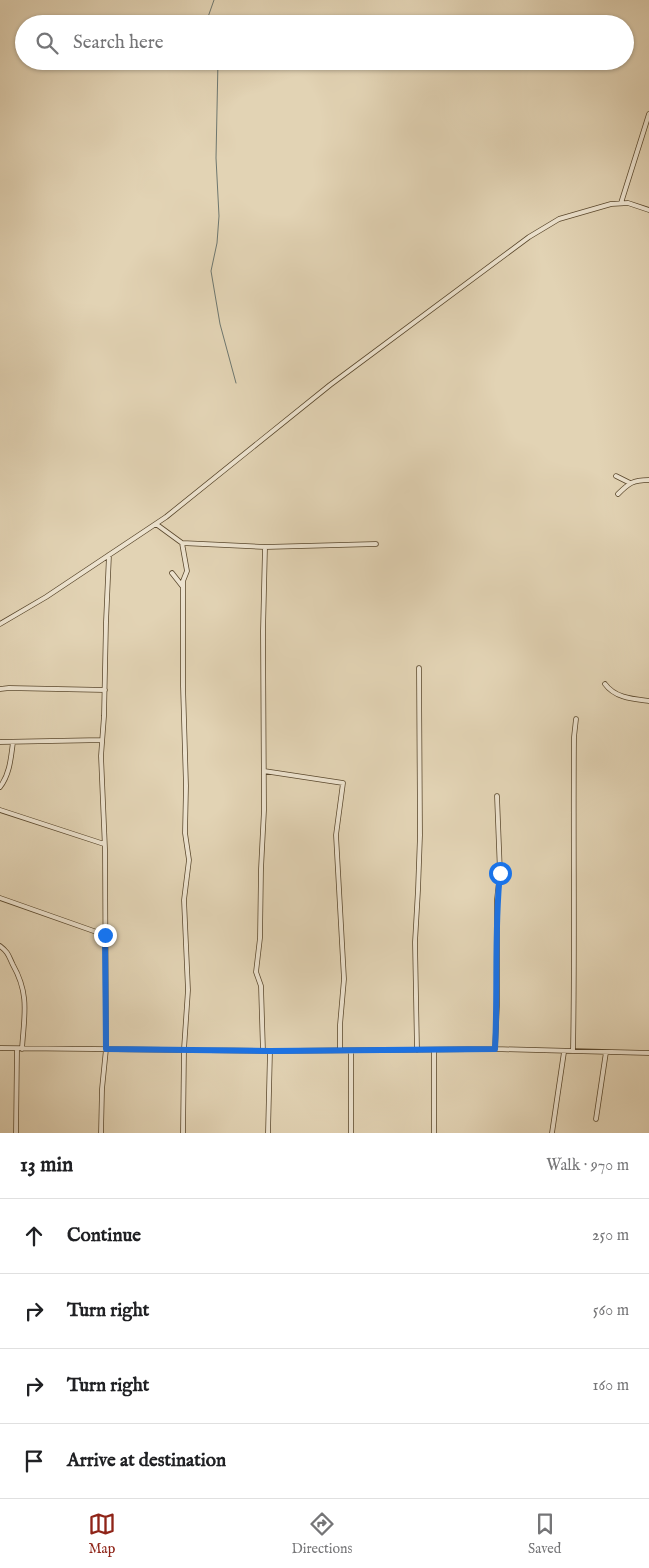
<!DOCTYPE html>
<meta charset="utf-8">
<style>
:root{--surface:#fff;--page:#f2f2f2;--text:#202124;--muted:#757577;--line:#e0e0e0;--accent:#8f2418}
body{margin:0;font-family:"IM FELL English",serif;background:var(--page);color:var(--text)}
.stop{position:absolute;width:15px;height:15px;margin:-11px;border:4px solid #1a73e8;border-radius:50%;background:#fff}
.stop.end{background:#1a73e8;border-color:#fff;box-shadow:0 1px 5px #0008}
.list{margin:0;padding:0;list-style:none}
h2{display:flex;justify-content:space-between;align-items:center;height:65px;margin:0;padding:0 20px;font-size:21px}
h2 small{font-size:16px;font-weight:400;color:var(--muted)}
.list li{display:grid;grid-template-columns:32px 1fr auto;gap:15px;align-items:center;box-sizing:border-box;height:75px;padding:0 20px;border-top:1px solid var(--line)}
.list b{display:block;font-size:19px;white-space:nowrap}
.list em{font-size:16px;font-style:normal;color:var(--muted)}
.icon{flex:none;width:28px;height:28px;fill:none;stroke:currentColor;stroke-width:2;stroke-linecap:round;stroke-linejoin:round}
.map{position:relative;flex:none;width:649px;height:1133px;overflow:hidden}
.search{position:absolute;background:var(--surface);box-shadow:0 1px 4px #0004;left:15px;right:15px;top:15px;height:55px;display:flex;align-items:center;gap:12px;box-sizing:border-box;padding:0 18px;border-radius:28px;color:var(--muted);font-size:19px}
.sheet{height:365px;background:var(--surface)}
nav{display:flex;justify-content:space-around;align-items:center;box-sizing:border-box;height:70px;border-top:1px solid var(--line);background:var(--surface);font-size:14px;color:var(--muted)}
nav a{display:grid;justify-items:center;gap:2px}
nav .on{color:var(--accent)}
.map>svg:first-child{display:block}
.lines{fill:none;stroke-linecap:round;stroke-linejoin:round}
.stream{stroke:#6e776f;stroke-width:1}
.minor-casing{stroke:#5a482d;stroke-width:5.5}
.minor{stroke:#ece2ce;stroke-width:4}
.route{stroke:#1a73e8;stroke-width:6}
</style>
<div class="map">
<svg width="649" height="1133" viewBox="0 0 649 1133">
<rect width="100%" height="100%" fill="#e2d3b4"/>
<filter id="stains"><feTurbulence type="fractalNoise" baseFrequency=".004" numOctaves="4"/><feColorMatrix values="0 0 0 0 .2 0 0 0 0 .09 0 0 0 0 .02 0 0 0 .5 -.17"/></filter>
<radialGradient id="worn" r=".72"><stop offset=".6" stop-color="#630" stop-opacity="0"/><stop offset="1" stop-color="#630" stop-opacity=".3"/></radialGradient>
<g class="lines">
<path class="stream" d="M210,24L208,17L214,0
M218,61L216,158L219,216L217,243L211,271L220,324L236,383"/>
<defs>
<path id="minor" d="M621,203L649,114
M616,476L630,483
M618,494C629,483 633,480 649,480
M156,524L182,543L265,547L376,544
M182,543L187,571L183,581V587
M172,573L183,587V686L186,786L185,833L189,860L184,900L188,990L184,1049L183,1133
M0,624L46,597L166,517L330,385L529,237L559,219L611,204L628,203L649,210
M605,684C615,698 633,699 649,701
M0,689L9,688L105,690
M0,742L102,740
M264,771L343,783L336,835L344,979L340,1025V1050
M0,787C10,774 11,757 13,742
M0,810L104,844
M0,898L105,935
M0,946C9,953 8,955 13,965C30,995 24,1016 22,1049
M0,1048L270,1051L495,1049L649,1053
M495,1049L497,1006V899L500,873L497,796
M417,1050L415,942L418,890L420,835L419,668
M434,1050V1133
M263,1051L261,986L256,972L260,938L261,869L264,810L263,631L265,547
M573,1051C575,947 573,842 574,737L576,719
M596,1119L606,1052
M16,1133L17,1049
M101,1133L102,1089L106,1049L105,849L101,756L104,716L106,622L109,555
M268,1133L270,1051
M351,1133V1051
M552,1133L564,1052"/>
</defs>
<use href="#minor" class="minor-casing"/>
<use href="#minor" class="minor"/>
</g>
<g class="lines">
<path class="route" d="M105,935L106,1049L270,1051L495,1049C498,990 494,931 500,873"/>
</g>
<rect width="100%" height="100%" filter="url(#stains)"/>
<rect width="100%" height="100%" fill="url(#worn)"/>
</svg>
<div class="stop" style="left:500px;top:873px"></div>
<div class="stop end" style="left:105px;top:935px"></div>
<div class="search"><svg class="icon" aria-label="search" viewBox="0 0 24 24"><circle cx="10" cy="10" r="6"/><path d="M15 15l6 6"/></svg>Search here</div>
</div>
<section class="sheet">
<h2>13 min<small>Walk · 970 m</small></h2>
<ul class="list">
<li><svg class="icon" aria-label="ahead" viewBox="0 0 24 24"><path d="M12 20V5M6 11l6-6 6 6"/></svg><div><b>Continue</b></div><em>250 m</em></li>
<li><svg class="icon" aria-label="right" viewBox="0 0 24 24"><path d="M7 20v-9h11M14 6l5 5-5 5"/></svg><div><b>Turn right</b></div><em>560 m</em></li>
<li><svg class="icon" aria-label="right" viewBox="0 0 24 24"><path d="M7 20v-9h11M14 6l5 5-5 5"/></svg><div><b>Turn right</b></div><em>160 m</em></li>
<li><svg class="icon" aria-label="arrive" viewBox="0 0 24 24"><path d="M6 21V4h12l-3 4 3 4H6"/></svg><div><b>Arrive at destination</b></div></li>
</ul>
</section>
<nav>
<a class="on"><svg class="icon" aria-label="map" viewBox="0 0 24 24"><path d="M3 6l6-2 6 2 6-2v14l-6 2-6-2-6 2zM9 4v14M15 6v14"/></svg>Map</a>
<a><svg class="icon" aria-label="directions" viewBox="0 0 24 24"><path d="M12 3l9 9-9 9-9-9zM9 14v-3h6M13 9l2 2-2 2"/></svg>Directions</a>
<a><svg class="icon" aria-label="saved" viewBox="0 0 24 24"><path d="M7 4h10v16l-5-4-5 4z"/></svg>Saved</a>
</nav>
